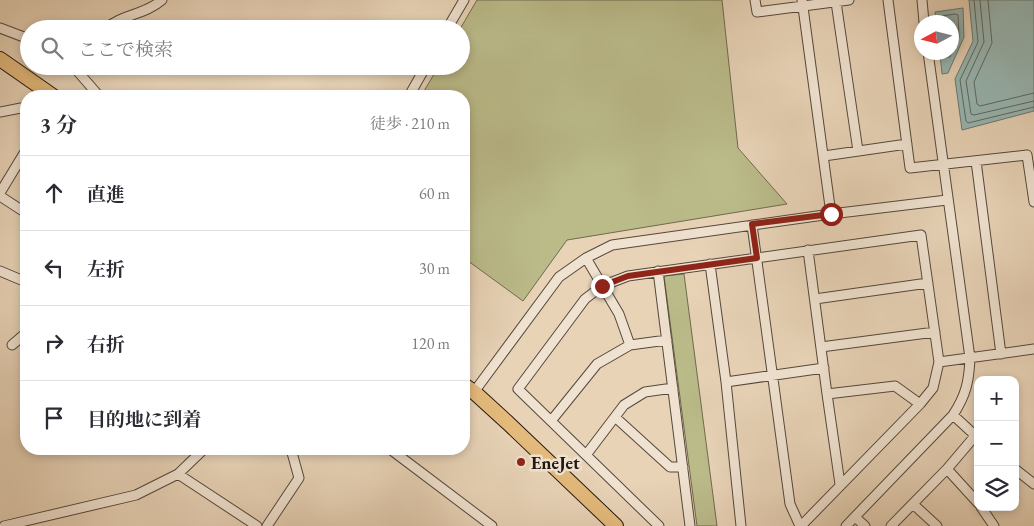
<!DOCTYPE html>
<html lang="ja">
<meta charset="utf-8">
<style>
:root{--surface:#fff;--page:#f7f7f7;--text:#2b2b33;--muted:#7c7c81;--line:#e1e1e2}
body{margin:0;font-family:"EB Garamond","Noto Serif JP",serif;background:var(--page);color:var(--text)}
.controls{position:absolute;right:15px;bottom:15px;display:grid;overflow:hidden;border-radius:10px;box-shadow:0 2px 8px #0003}
.controls button{width:45px;height:45px;display:grid;place-items:center;padding:0;border:0;border-bottom:1px solid var(--line);background:var(--surface);color:var(--text);font:25px sans-serif}
.compass{position:absolute;left:914px;top:15px;width:45px;height:45px;border-radius:50%;background:var(--surface);box-shadow:0 2px 8px #0003;rotate:263deg}
.stop{position:absolute;width:15px;height:15px;margin:-11px;border:4px solid #8f2418;border-radius:50%;background:#fff}
.stop.end{background:#8f2418;border-color:#fff;box-shadow:0 1px 5px #0008}
.list{margin:0;padding:0;list-style:none}
h2{display:flex;justify-content:space-between;align-items:center;height:65px;margin:0;padding:0 20px;font-size:21px}
h2 small{font-size:16px;font-weight:400;color:var(--muted)}
.list li{display:grid;grid-template-columns:32px 1fr auto;gap:15px;align-items:center;box-sizing:border-box;height:75px;padding:0 20px;border-top:1px solid var(--line)}
.list b{display:block;font-size:19px;white-space:nowrap}
.list em{font-size:16px;font-style:normal;color:var(--muted)}
.icon{flex:none;width:28px;height:28px;fill:none;stroke:currentColor;stroke-width:2;stroke-linecap:round;stroke-linejoin:round}
.map{position:relative;flex:none;width:1034px;height:526px;overflow:hidden}
.search{position:absolute;background:var(--surface);box-shadow:0 2px 8px #0003;left:20px;top:20px;width:450px;height:55px;display:flex;align-items:center;gap:12px;box-sizing:border-box;padding:0 18px;border-radius:28px;color:var(--muted);font-size:19px}
.panel{position:absolute;background:var(--surface);box-shadow:0 2px 8px #0003;left:20px;top:90px;width:450px;height:365px;border-radius:20px}
.map>svg:first-child{display:block}
.green{fill:#bbbb8a;stroke:#6f6a4e}
.water{fill:#98b7b3;stroke:#697873}
.lines{fill:none;stroke-linecap:round;stroke-linejoin:round}
.shore{stroke:#5e6863;stroke-width:1}
.minor-casing{stroke:#54483c;stroke-width:11}
.trunk-casing{stroke:#231913;stroke-width:16}
.minor{stroke:#f0e2d0;stroke-width:9}
.trunk{stroke:#e4ba7c;stroke-width:14}
.route{stroke:#8f2418;stroke-width:6}
.poi-dot{fill:#8f2418;stroke:#f0e2d0;stroke-width:2}
.labels{text-anchor:middle;dominant-baseline:central;stroke-width:5;stroke-linejoin:round;paint-order:stroke}
.poi-label{font-size:18px;font-weight:bold;fill:#231913;stroke:#f0e2d0;text-anchor:start}
</style>
<div class="map">
<svg width="1034" height="526" viewBox="0 0 1034 526">
<rect width="100%" height="100%" fill="#e8d3b7"/>
<filter id="stains"><feTurbulence type="fractalNoise" baseFrequency=".004" numOctaves="4"/><feColorMatrix values="0 0 0 0 .2 0 0 0 0 .09 0 0 0 0 .02 0 0 0 .5 -.17"/></filter>
<radialGradient id="worn" r=".72"><stop offset=".6" stop-color="#630" stop-opacity="0"/><stop offset="1" stop-color="#630" stop-opacity=".3"/></radialGradient>
<path class="green" d="M477,0H722L738,148L787,204L567,240L523,301L464,258V96H421L439,66H461L460,29Z
M684,274L717,526H697L664,276Z"/>
<path class="water" d="M969,0H1034V111L962,130L955,79L973,41Z
M963,8L964,37L948,73L942,74L940,53L952,52V22H936L935,12Z"/>
<g class="lines">
<path class="shore" d="M974,0L978,42L960,80L966,121L968,123L1034,107
M980,0L984,42L966,81L971,114L974,115L1034,101
M988,0L992,43L974,82L977,104L980,106L1034,93
M941,22L942,16L955,14L958,15L959,37L950,57H946L945,52"/>
<defs>
<path id="minor" d="M755,0L757,12L849,0
M802,0L831,214
M888,0L910,168L1027,155L1034,202
M922,0L924,22
M836,2L858,151
M0,28L29,39
M105,29C122,14 145,15 162,0
M447,29L464,0
M73,66L99,96
M409,96L426,66
M0,112L26,107
M824,156L907,144
M976,161L1001,354
M0,193L26,150
M0,196L26,213
M752,225L790,504L800,526
M808,250L827,394L840,484
M586,258L619,314L630,345
M710,264L726,382L741,526
M0,271L26,282
M658,271L690,526
M815,299L928,283
M12,345L26,333
M821,347L935,332
M939,362L1034,349
M726,382L824,368
M474,392L559,277L586,258L612,245L831,214L947,200
M827,394L895,386L920,404
M953,415L978,438
M615,417L670,467H683
M551,421L597,364L630,345L667,340
M390,449L492,526
M586,455L624,405L645,392L673,388
M947,469L978,503
M1015,469L1034,484
M178,474L257,526
M913,504L937,526
M981,507L994,526
M855,517L865,526
M4,526L136,495L178,474L204,449
M267,526L299,478L291,449
M659,526L518,389L585,299L602,286L628,276L921,235L939,362L933,388L920,404L801,526
M846,526L953,415C966,395 969,382 970,358L928,52
M891,526L947,469L975,436"/>
<path id="trunk" d="M0,59L53,96
M464,385L474,392L508,423L616,526"/>
</defs>
<use href="#minor" class="minor-casing"/>
<use href="#trunk" class="trunk-casing"/>
<use href="#minor" class="minor"/>
<use href="#trunk" class="trunk"/>
</g>
<g class="lines">
<path class="route" d="M602,286L628,276L757,258L752,224L831,214"/>
</g>
<circle class="poi-dot" cx="521" cy="462" r="5"/>
<g class="labels">
<g class="poi-label">
<text x="531" y="462">EneJet</text>
</g>
</g>
<rect width="100%" height="100%" filter="url(#stains)"/>
<rect width="100%" height="100%" fill="url(#worn)"/>
</svg>
<div class="controls">
<button>+</button>
<button>−</button>
<button><svg class="icon" aria-label="layers" viewBox="0 0 24 24"><path d="M12 4l9 5-9 5-9-5zM3 14l9 5 9-5"/></svg></button>
</div>
<svg class="compass" viewBox="-18 -18 36 36"><path d="M0-13l5 13h-10z" fill="#e53935"/><path d="M0 13l5-13h-10z" fill="#7c7c81"/></svg>
<div class="stop" style="left:831px;top:214px"></div>
<div class="stop end" style="left:602px;top:286px"></div>
<div class="search"><svg class="icon" aria-label="search" viewBox="0 0 24 24"><circle cx="10" cy="10" r="6"/><path d="M15 15l6 6"/></svg>ここで検索</div>
<section class="panel">
<h2>3 分<small>徒歩 · 210 m</small></h2>
<ul class="list">
<li><svg class="icon" aria-label="ahead" viewBox="0 0 24 24"><path d="M12 20V5M6 11l6-6 6 6"/></svg><div><b>直進</b></div><em>60 m</em></li>
<li><svg class="icon" aria-label="left" viewBox="0 0 24 24"><path d="M17 20v-9H6M10 6l-5 5 5 5"/></svg><div><b>左折</b></div><em>30 m</em></li>
<li><svg class="icon" aria-label="right" viewBox="0 0 24 24"><path d="M7 20v-9h11M14 6l5 5-5 5"/></svg><div><b>右折</b></div><em>120 m</em></li>
<li><svg class="icon" aria-label="arrive" viewBox="0 0 24 24"><path d="M6 21V4h12l-3 4 3 4H6"/></svg><div><b>目的地に到着</b></div></li>
</ul>
</section>
</div>
